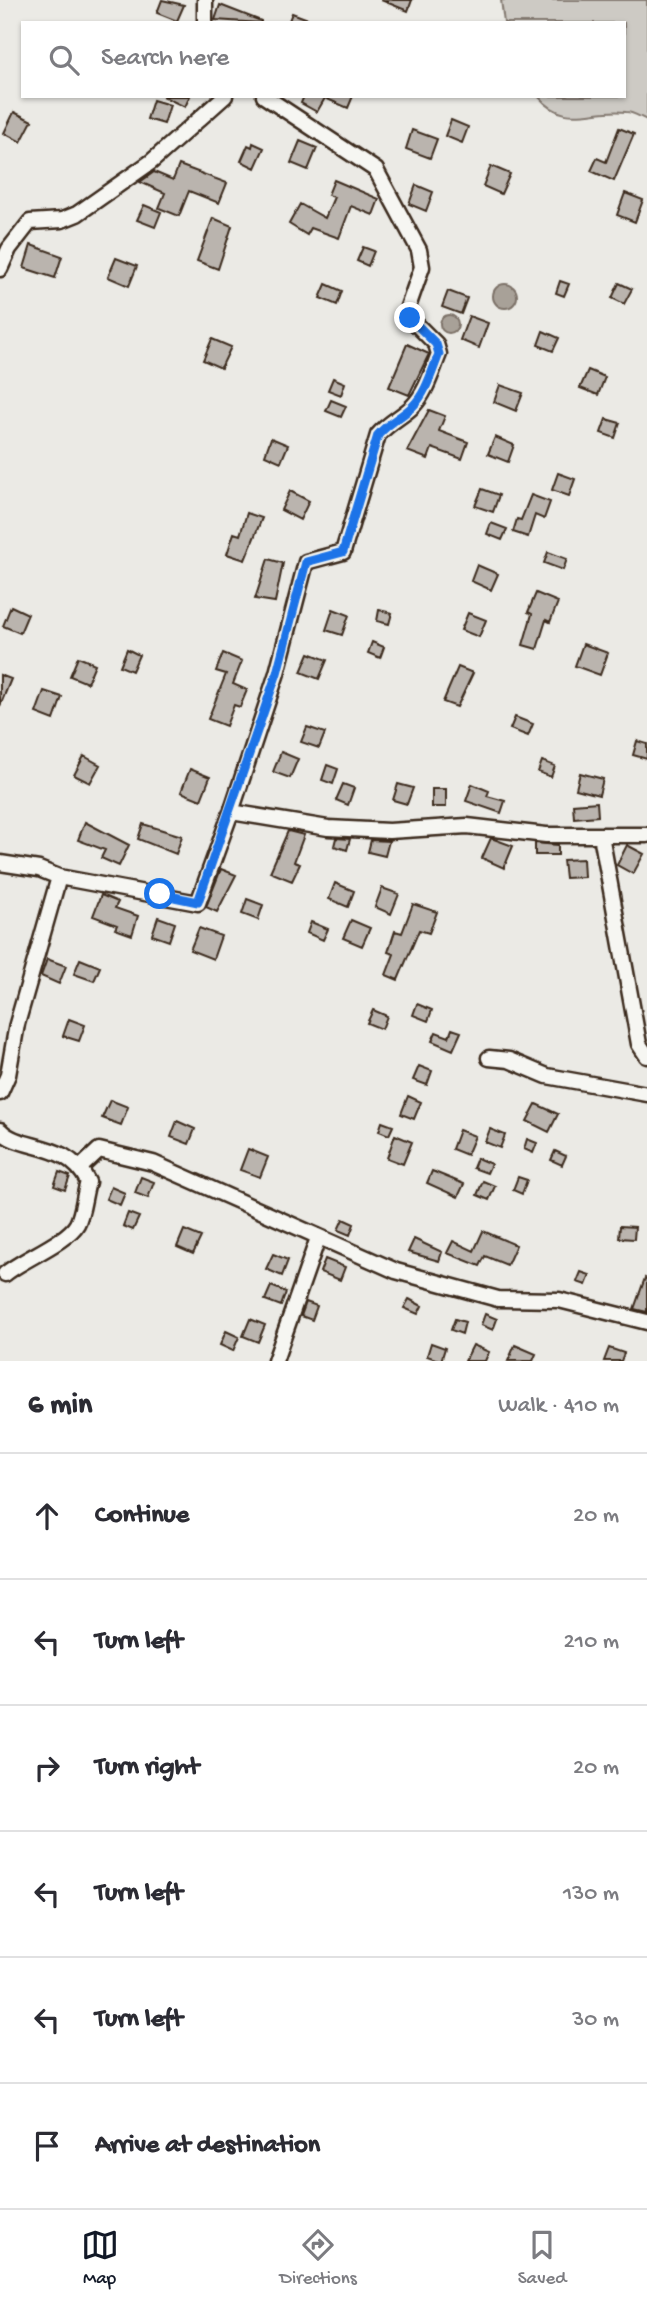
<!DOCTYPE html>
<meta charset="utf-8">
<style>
:root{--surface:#fff;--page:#f2f2f3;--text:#2b2b33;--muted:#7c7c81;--line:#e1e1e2;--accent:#111827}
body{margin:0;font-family:"Gochi Hand",sans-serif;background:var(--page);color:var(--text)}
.stop{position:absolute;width:21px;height:21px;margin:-16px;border:5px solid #1a73e8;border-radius:50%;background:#fff}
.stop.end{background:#1a73e8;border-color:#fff;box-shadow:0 2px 7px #0008}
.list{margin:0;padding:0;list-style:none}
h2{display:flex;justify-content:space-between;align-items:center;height:91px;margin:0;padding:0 28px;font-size:30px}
h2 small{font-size:23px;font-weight:400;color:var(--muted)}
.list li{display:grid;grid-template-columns:46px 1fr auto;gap:21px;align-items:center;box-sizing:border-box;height:126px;padding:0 28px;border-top:2px solid var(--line)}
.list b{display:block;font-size:26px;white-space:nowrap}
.list em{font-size:23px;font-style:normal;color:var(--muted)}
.icon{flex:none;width:38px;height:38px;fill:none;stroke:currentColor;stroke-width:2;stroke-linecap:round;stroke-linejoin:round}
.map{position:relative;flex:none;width:647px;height:1361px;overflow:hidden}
.search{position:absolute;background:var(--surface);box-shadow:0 2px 5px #0004;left:21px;right:21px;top:21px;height:77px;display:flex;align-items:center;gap:18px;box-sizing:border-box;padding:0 24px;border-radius:0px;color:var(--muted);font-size:26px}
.sheet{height:847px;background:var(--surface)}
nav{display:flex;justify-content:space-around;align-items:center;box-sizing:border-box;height:98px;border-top:2px solid var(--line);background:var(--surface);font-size:19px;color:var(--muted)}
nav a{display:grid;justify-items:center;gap:4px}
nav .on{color:var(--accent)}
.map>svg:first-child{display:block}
.green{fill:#cdcac4;stroke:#847a71;stroke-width:2}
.water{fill:#a8a198;stroke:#7c7167;stroke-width:2}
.building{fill:#bab4ae;stroke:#3b2a1e;stroke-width:2}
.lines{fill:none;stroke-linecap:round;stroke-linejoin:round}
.minor-casing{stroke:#3b2a1e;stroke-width:19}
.minor{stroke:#f6f6f2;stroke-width:14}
.route{stroke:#1a73e8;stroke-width:9}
</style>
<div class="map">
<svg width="647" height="1361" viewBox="0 0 647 1361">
<rect width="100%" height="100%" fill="#ebeae5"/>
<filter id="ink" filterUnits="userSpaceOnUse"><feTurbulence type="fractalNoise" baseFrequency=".0143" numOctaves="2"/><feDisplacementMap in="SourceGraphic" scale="14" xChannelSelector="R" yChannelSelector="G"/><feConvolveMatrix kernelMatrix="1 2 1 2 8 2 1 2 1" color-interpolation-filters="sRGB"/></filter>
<g filter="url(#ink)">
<path class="green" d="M501,0H647V120C640,117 633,112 626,112C592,107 567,130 538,96H624V23H504Z"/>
<path class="water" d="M493 296a12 12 0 1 1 24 0a12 12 0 1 1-24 0Z
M440 324a9 9 0 1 1 18 0a9 9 0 1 1-18 0Z"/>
<path class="building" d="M162,0L184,5L177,21L157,13Z
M381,0H412L408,11Z
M220,5L261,21V23L215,20Z
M292,13L316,22V23H288Z
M162,96H190L185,107Z
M304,96H353L348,108L325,98L317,112L301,103Z
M153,100L170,105L164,124L147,119Z
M14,112L32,121L21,142L4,133Z
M451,120L468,127L462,143L445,136Z
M619,128L634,134L614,181L591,171L597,158L606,162Z
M412,130L437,139L430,158L406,149Z
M300,141L317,148L308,170L291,163Z
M253,143L264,148L255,168L241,161L248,145L252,147Z
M179,165L227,183L219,203L189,191L179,216L159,208L165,193L140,182L154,172L173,180Z
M491,166L510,174L501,194L483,186Z
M334,180L379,199L373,215L351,206L339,238L311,228L307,235L289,224L300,204L325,218L334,197L328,195Z
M416,185L433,192L426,211L409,204Z
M625,193L643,200L635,222L617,215Z
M144,205L161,212L155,227L137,220Z
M213,218L232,226L218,269L197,261Z
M31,245L62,256L55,278L24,268Z
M363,247L374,251L368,266L357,261Z
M116,258L137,266L129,286L108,277Z
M560,281L569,284L564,296L556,293Z
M619,283L632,289L624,304L612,298Z
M326,284L342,291L337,305L320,298Z
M448,291L467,298L461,314L442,307Z
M469,316L488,323L479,348L460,340Z
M543,331L559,338L553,351L538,345Z
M212,339L231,347L221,368L203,360Z
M407,344L429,354L409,395L389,387Z
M588,370L605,377L598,395L580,388Z
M333,378L345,383L341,395L328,390Z
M500,385L523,393L516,411L494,402Z
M331,400L346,406L341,417L326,411Z
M429,410L445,416L439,431L468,442L462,459L432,448L428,459L407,451Z
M606,419L620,423L615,438L601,433Z
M495,437L514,445L508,462L488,454Z
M271,438L288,445L281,462L265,455Z
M558,473L575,479L569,496L552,490Z
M482,489L499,495L493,512L475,506Z
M290,491L309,501L300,520L281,510Z
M531,495L550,502L544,519L535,515L528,537L513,532L517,519L521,520Z
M247,513L262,518L245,560L227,554L234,533L240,535Z
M491,523L507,529L502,540L487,534Z
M548,552L567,559L563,570L544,563Z
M268,559L283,563L275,602L255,599Z
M477,565L498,574L491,590L471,581Z
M536,593L558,602L550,622L546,620L537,649L523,645L532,614L528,612Z
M11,606L28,614L20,633L3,626Z
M333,609L349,615L342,635L326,630Z
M379,610L392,613L389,624L377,621Z
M468,613L486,620L479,637L461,630Z
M372,642L384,647L380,658L368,653Z
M583,644L608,653L600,675L575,666Z
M127,649L139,655L132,671L120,666Z
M223,653L242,661L233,684L247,690L240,707L234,705L226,726L208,719L226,674L216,671Z
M309,653L327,660L319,679L301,672Z
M78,657L95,664L87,683L70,676Z
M458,667L473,673L457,707L443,702Z
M0,675L11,679L0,706Z
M44,691L62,697L54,720L36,713Z
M515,717L533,724L528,736L510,729Z
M307,727L325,733L319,748L301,742Z
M637,741L647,744V759L633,755Z
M281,752L298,759L290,778L273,772Z
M84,756L100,765L90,783L74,775Z
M542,761L555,766L551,777L538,772Z
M327,765L338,769L333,784L322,780Z
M190,769L210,777L201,800L181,792Z
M580,773L603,779L599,795L576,789Z
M343,784L354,788L348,805L336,800Z
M398,784L413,788L407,804L393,800Z
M472,784L489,791L487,796L505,801L501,813L466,801Z
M432,789H446V807H432Z
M597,802L598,816L574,818L573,804Z
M85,822L129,845L119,866L101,858L105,850L78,840Z
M143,824L182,836L176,854L138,839Z
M288,831L304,835L294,862L300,864L292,881L270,872Z
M336,838L350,839L347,850L334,846Z
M491,838L513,846L504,868L482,858Z
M371,840L389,841L385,856L368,852Z
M535,843L558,845V855H535Z
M627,845L644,854L633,874L617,865Z
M583,859L584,877L565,878L563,860Z
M221,869L236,875L217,912L206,907Z
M335,883L354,891L348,907L329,899Z
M382,888L399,894L391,914L375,907Z
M101,895L118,902L115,908L138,916L132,935L115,929L117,925L93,916Z
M247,899L263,905L258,920L242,914Z
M413,904L437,912L429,933L419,930L398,980L386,975L394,954L388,952L395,931L402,933Z
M158,917L175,923L169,941L152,935Z
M351,920L370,928L362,946L343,938Z
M311,922L328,929L323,940L307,933Z
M199,928L221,936L213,959L190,950Z
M47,959L66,966L59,984L41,976Z
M80,959L100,967L94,981L74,974Z
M417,1004L432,1010L428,1021L413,1015Z
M373,1010L387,1016L382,1029L367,1023Z
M69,1019L85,1025L79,1041L63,1036Z
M452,1029L461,1032L453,1050L432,1041L436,1032L449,1037Z
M419,1066L432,1071L427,1085L413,1080Z
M408,1096L421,1102L414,1119L401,1114Z
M110,1100L128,1107L121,1125L102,1118Z
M536,1104L558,1114L549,1132L527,1121Z
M177,1121L195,1129L189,1144L171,1137Z
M382,1122L393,1126L389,1135L379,1131Z
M490,1129L505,1135L500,1148L485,1142Z
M459,1130L475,1136L467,1155L452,1149Z
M395,1135L412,1142L403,1164L387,1158Z
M527,1139L537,1143L533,1153L524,1149Z
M248,1149L268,1157L260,1177L240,1170Z
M555,1151L566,1156L562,1165L551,1160Z
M477,1158L491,1164L487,1173L473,1168Z
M432,1171L464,1184L458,1197L427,1183Z
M59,1172L70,1176L65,1190L54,1186Z
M141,1177L154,1182L148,1198L135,1193Z
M518,1177L527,1180L522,1194L513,1190Z
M483,1181L495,1186L489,1200L477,1195Z
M111,1187L125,1193L120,1205L106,1199Z
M128,1213L139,1217L133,1230L123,1226Z
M343,1219L354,1224L350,1235L338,1230Z
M620,1226L635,1227L634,1239L619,1238Z
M184,1230L201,1237L193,1254L177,1247Z
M483,1231L516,1245L507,1265L485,1256L480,1266L447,1253L453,1241L474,1251Z
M414,1239L442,1252L439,1261L408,1252Z
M273,1254L288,1260L282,1276L266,1269Z
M325,1259L345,1267L340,1280L320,1272Z
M581,1272L590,1275L586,1285L577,1282Z
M645,1278L647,1279V1312L634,1309Z
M271,1286L286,1292L281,1306L265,1300Z
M409,1299L422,1306L418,1314L404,1308Z
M306,1302L317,1306L312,1320L301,1316Z
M485,1314L497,1319L493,1330L481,1325Z
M250,1319L265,1325L258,1342L243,1336Z
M455,1319L465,1322L462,1334L451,1330Z
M226,1331L239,1337L233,1351L220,1345Z
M431,1343L445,1348L441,1361L427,1356Z
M473,1345L489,1352L485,1361H465Z
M515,1345L536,1354L533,1361H508Z
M609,1348L624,1353L621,1361H604Z"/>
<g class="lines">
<defs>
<path id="minor" d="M205,0V23
M0,269L9,249L30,222L62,220L77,214L151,162L225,96
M231,812L277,673L306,562L343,552L378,435C389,422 402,417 413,406C426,393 432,371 439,354L436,344L410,318L408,307L422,267L419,250L376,170L264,96
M601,835L639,1044L647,1056
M0,863L39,869L59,877L198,903L231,812L328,828L389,831L467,826L546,835H647
M489,1058L509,1060L547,1076L647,1094
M0,1093L8,1075L17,1024L59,877
M0,1130C20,1152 67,1139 88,1182C84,1194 83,1213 77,1224C67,1242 23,1259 5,1274
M81,1167L99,1150L153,1163L396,1271L498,1299L559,1300L647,1322
M275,1361L318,1238"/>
</defs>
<use href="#minor" class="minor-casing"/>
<use href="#minor" class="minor"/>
</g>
</g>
<g class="lines" filter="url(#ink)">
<path class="route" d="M160,894L198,902L277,673L306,562L343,552L378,435C389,422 402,417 413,406C426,393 432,371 439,354L436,344L410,318"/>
</g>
</svg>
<div class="stop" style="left:160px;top:894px"></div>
<div class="stop end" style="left:410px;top:318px"></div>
<div class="search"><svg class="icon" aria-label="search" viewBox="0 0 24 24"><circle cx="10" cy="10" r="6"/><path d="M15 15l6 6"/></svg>Search here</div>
</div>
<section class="sheet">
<h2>6 min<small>Walk · 410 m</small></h2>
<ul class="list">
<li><svg class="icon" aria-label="ahead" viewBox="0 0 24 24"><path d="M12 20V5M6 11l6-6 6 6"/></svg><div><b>Continue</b></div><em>20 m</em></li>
<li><svg class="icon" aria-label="left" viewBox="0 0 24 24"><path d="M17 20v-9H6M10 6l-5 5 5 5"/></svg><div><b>Turn left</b></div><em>210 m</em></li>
<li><svg class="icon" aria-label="right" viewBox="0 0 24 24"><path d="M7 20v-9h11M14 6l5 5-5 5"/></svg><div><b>Turn right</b></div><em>20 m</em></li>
<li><svg class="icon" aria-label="left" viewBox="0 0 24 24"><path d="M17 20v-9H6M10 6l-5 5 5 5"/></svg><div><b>Turn left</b></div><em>130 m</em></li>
<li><svg class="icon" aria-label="left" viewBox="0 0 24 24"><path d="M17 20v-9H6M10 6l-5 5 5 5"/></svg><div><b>Turn left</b></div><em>30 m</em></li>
<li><svg class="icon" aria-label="arrive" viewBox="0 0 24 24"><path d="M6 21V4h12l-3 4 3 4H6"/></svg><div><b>Arrive at destination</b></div></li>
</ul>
</section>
<nav>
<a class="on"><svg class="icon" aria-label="map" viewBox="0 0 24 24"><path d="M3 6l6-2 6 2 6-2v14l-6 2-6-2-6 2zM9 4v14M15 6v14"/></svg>Map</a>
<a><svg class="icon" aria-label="directions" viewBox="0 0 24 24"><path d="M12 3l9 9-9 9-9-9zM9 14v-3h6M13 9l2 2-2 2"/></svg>Directions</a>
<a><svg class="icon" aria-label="saved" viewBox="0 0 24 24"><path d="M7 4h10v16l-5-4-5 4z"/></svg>Saved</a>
</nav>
